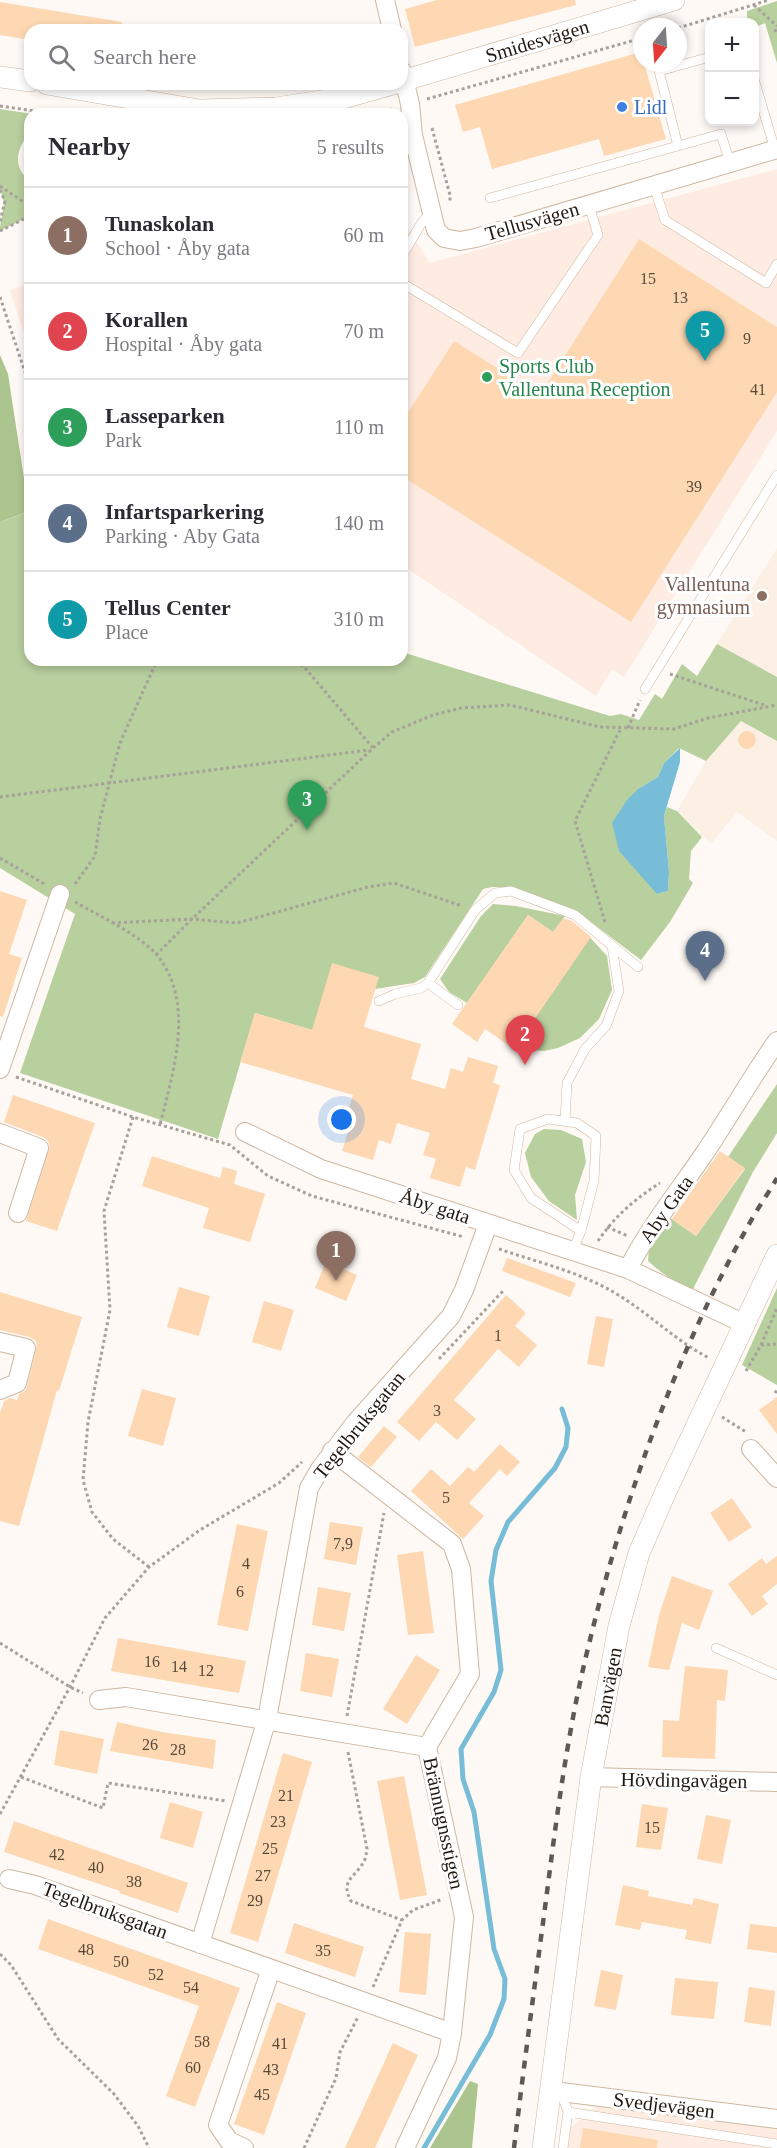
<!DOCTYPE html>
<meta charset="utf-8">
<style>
:root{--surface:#fff;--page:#f7f7f7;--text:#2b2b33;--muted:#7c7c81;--line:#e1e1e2;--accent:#b45309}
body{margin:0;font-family:Georgia,serif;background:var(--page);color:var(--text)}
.controls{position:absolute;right:18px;top:18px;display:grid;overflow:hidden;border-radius:12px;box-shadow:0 3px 9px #0003}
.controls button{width:54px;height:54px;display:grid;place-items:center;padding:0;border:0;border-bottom:2px solid var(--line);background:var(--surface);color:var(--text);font:30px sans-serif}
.compass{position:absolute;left:633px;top:18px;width:54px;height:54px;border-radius:50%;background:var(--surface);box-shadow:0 3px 9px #0003;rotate:197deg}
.you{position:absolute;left:342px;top:1120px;width:21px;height:21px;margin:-15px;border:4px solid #fff;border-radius:50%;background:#1a73e8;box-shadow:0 0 0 9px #1a73e833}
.badge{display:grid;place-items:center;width:39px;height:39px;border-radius:50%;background:var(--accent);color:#fff;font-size:20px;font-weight:700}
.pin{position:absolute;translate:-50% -50px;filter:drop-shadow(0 2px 3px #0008)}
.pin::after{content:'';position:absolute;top:32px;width:21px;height:18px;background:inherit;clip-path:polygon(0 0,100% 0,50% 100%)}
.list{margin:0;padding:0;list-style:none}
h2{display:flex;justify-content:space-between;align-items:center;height:78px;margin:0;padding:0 24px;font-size:26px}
h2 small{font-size:20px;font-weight:400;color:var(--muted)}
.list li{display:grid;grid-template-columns:39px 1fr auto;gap:18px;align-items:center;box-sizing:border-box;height:96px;padding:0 24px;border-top:2px solid var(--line)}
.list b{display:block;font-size:22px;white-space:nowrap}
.list p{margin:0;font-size:20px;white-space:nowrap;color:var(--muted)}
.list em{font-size:20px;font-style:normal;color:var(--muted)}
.icon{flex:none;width:33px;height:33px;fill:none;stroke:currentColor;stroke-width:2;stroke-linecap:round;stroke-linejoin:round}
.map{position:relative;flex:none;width:777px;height:2148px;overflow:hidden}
.search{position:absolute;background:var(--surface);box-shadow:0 3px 9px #0003;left:24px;top:24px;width:384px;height:66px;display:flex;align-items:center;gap:15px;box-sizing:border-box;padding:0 21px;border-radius:18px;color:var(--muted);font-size:22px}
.panel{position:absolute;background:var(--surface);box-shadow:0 3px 9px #0003;left:24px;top:108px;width:384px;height:558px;border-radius:18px}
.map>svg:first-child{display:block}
.commercial{fill:#feece2}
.built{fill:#fcf0e5}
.green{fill:#b8cf9e}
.forest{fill:#acc58e}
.water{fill:#77bdd8}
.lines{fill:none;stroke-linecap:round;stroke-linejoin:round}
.stream{stroke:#77bdd8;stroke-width:5}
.building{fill:#fdd8b3}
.service-casing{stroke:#cdb7a1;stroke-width:10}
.minor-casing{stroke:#cdb7a1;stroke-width:20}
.tertiary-casing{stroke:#cdb7a1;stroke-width:22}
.path{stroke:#a7a19b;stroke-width:3;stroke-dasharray:3 3;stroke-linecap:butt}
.service{stroke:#fff;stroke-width:9}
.minor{stroke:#fff;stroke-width:18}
.tertiary{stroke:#fff;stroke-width:21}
.rail{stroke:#605852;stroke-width:4.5;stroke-dasharray:8 8;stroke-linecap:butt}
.shop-dot{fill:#3f7fe0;stroke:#fff;stroke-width:2}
.leisure-dot{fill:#2e9e5b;stroke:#fff;stroke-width:2}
.education-dot{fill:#8d6e63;stroke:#fff;stroke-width:2}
.labels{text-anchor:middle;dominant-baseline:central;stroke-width:6;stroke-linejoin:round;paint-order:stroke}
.number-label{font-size:16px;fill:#58493a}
.street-label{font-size:20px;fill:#211911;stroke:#fff}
.shop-label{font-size:20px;fill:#366cbe;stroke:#fff;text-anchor:start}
.leisure-label{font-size:20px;fill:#27864d;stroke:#fff;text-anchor:start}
.education-label{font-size:20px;fill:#785e54;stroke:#fff;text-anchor:end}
</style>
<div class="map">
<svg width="777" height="2148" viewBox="0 0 777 2148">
<rect width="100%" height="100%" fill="#fef9f5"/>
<path class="commercial" d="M777,169V431L624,677L612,669L596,696L402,565V233L406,226L430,263Z
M30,283V352L10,290Z
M598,2106L777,2129V2148H563L566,2131Z"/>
<path class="built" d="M777,548V677L717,644Z
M741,721L777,741V841L737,812L711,844L677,811L706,761Z"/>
<path class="green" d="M777,1V63L765,23L755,27L754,22L747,20V11Z
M0,109L33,114H30V133C16,148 12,167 30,181V216L0,231C0,214 8,207 0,190Z
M30,511V660H402V652L610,716L621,714L639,720L655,694L662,699L682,664L697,676L717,644L777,677V741L741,721L706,761L679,748L664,763L658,777L638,789L657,894L668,891L669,872L664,816L667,807L677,811L702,837L691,851L689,879L693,883L670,922L641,960L575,910L507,887H492L483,889L425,977L414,983L375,989L312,1030L255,1013L218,1139L20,1073L75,914L0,868V522Z
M493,904L516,906L565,916L553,932L528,915L467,1003L449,992L440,979L481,916Z
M586,933L607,956L612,990L599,1019L580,1038L558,1048L544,1051L531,1050L519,1046L512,1040Z
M777,1084V1133L753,1172L693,1289C676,1283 662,1274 648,1261L649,1249L669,1217L696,1236L745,1169L728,1157Z
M544,1129L561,1130L582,1139L586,1162L575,1195L577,1220L549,1201L531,1177L525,1153L535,1134Z
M777,1288V1385L742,1365Z"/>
<path class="forest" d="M0,355L8,374L29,511L0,522Z
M470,2081L478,2084L472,2148H430Z"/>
<path class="water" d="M680,748V762L664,816L669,872L668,891L657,894L619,851L612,823L627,800L638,789L658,777L664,763Z"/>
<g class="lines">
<path class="stream" d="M424,2148L490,2035L504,1999L505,1979L494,1949L474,1812L463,1779L461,1749L494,1692L501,1670L491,1581L496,1550L508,1522L555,1468L566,1447L568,1428L562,1409"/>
</g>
<path class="building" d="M437,0H575L576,5L415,47L405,9Z
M0,2L122,22V30H30V40L0,35Z
M641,52L642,63H644L666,139L604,156L599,139L492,169L480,127L463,132L455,105Z
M639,239L777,327V392L631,622L402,476V422L454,341L540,395Z
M738 740a9 9 0 1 1 18 0a9 9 0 1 1-18 0Z
M0,891L27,900L9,954L22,958L3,1017L0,1016Z
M528,915L553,932L563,918L572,921L591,937L514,1049L485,1029L477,1042L452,1024Z
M332,963L379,977L364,1027L421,1044L411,1079L445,1089L451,1068L463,1072L468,1057L498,1066L493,1083L500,1085L475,1170L466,1167L460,1187L430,1178L436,1159L423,1155L430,1133L397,1123L391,1144L379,1140L373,1160L342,1151L349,1129L343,1127L353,1095L240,1062L255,1013L312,1030Z
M13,1095L95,1123L57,1231L26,1221L50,1146L48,1141L43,1137L4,1122Z
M720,1151L745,1168L696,1236L672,1219Z
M152,1156L220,1178L223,1167L237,1171L234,1184L265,1194L250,1242L203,1228L209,1208L142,1186Z
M507,1258L576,1283L570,1297L502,1271Z
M326,1262L357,1275L346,1301L315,1288Z
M179,1287L210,1296L199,1336L167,1327Z
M0,1292L82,1317L59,1391L57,1390L19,1526L0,1521V1413L4,1401L10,1398L17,1400L19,1394L26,1390L37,1345L35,1340L29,1337L0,1330Z
M506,1295L526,1313L515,1326L537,1345L519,1367L498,1349L466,1386L454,1400L476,1419L457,1440L436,1422L419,1441L397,1422Z
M264,1301L294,1310L281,1351L252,1342Z
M596,1316L613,1319L604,1367L587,1364Z
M142,1389L176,1398L163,1446L128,1436Z
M777,1397V1434L759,1410Z
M384,1426L397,1437L371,1467L358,1457Z
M500,1444L520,1462L507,1476L500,1469L469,1503L484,1516L463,1539L411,1491L431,1469L450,1486L468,1467L474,1472Z
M732,1498L752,1527L729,1542L710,1513Z
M330,1522L363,1527L356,1565L324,1559Z
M237,1524L268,1531L248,1631L217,1625Z
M423,1551L434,1633L408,1635L397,1555Z
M777,1556V1584L762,1596L768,1604L752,1616L728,1584L762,1558L766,1564Z
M672,1576L713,1591L699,1630L682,1623L669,1670L648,1667L659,1615Z
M318,1587L351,1593L344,1631L312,1625Z
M118,1638L246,1661L239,1693L111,1671Z
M306,1653L339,1659L332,1697L300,1691Z
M416,1655L440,1670L407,1724L383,1709Z
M685,1666L728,1670L725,1701L717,1700L715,1759L662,1757L663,1720L679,1721Z
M117,1722L162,1732L216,1740L213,1769L110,1751Z
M60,1730L104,1739L97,1774L54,1765Z
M283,1753L312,1762L258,1942L230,1933Z
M404,1776L427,1895L400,1900L377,1781Z
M170,1802L203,1812L193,1848L160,1838Z
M642,1804L668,1808L661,1850L636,1847Z
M706,1815L731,1820L722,1864L697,1859Z
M14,1821L188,1883L178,1913L119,1893L120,1891L4,1852Z
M623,1885L649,1891L648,1896L692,1905L694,1898L719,1904L711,1944L685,1939L687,1930L642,1922L640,1930L615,1925Z
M48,1919L240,1988L195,2107L166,2096L199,2006L38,1949Z
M294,1923L364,1947L355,1977L285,1953Z
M750,1924L777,1927V1953L747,1949Z
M405,1932L431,1934L426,1995L399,1992Z
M601,1970L623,1975L616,2010L594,2006Z
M675,1978L718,1982L714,2019L671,2015Z
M749,1987L775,1991L771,2026L744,2022Z
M277,2002L306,2013L264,2135L234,2124Z
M393,2043L418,2055L375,2148H345Z
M583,2128L658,2140L657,2148H580Z"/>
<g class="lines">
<defs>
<path id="service" d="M754,79L775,150
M678,146L659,71L710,57
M402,149L413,135
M654,186L665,220L766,283L777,264
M490,198L721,134L730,163
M402,256L421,224L431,212
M402,283L518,353L598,235L589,205
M645,689L777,475
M428,983L458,1005
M379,1001L395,994L421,988L428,983L475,910L495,893L511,891L575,915L638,967
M565,1121L567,1083L585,1049L606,1026L619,991L612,946
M573,1250L581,1231L594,1181L596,1136L577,1123L548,1119L520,1129L514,1170L531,1198L581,1231
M716,1648L777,1675
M561,2092L568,2112L777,2144
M563,2148L568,2112"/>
<path id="minor" d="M385,0L392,30
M402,71L410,104L413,135L436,230L444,238L460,241L476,238L777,149
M0,1069L60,894
M245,1132L321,1169L628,1269
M0,1133L39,1148L18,1213
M745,1324L628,1269C649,1228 678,1192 704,1154C729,1117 751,1078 777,1041
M0,1342L26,1348L17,1383L0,1390
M751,1449L777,1478
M332,1451L452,1544L461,1569L470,1674L427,1747L464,1917L452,2033L447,2058L405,2148
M99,1700L126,1697L427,1747
M591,1777L777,1782
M9,1879L35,1885L452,2033
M200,1944L267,1719L309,1488L320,1469L355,1423L451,1316L464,1290L488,1224
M551,2094L561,2092L777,2119
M244,2148L229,2141L218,2125L271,1969"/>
<g id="tertiary">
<path d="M0,77L30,81"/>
<path id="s1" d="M402,81L674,0"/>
<path d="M47,84L199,110L276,108L347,97L393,84"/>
<path id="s2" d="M543,2148L591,1777L619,1626L639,1553L666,1491L777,1255"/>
</g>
</defs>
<use href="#service" class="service-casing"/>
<use href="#minor" class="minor-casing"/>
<use href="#tertiary" class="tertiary-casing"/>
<path class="path" d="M754,5L777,26
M678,28L769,0
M774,31L777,30
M427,99L642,38
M0,106L56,114
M372,114L392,109
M432,128L450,195V203
M0,186L25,203H30
M0,190L5,201L0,222
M0,231L30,216
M0,297L30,387
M296,660L306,669L373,748
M670,674L764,705
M628,728L640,700
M0,797L369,750
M0,858L46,885
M75,884L95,856L100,819L120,743L157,660
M75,902C98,915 140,935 157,955C196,1003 173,1072 160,1125
M605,922L575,821L621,728
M112,923L192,919L237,923L368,887L394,883L462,906
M156,955L192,919L373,748L392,732L433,715L461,708L510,705L600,727L674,729L708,718L777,705
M16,1077L133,1117L230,1145L268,1176L312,1196L464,1237
M133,1117L104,1211L110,1310L88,1422L83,1480L92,1512L113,1539L149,1567
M607,1227L628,1236
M598,1241C614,1217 636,1198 660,1183
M499,1249C537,1262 580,1272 615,1293C649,1313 673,1339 709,1358
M761,1345L777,1344
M439,1359L503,1291
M746,1371L761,1345L777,1308
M775,1393L777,1390
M722,1417L746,1432
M0,1643L70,1687L83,1693
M347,1716L384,1513
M348,1752L367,1849C366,1854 366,1859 363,1863C354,1878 340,1881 351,1901L402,1920
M21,1777L103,1808L108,1783L226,1801
M0,1814L70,1687L105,1618L149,1567L200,1530L279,1483L302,1462
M0,1954L11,1965L58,2039L114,2094L138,2126L149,2148
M373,1987L402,1920L413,1910L443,1899
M304,2148L336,2078L340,2052L358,2017"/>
<use href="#service" class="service"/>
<use href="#minor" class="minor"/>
<use href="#tertiary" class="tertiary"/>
<path class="rail" d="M514,2148C524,2065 535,1983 546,1900C557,1814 568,1728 589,1644C624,1499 675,1356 748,1226C757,1209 768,1194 777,1178"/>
</g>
<circle class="shop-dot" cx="622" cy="107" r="6"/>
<circle class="leisure-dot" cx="487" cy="377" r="6"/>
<circle class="education-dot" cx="762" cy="596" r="6"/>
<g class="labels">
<g class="number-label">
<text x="648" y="278">15</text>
<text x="680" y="297">13</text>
<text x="747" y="338">9</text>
<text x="758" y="389">41</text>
<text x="694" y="486">39</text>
<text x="498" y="1335">1</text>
<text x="437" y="1410">3</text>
<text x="446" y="1497">5</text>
<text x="343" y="1543">7,9</text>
<text x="246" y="1563">4</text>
<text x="240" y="1591">6</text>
<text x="152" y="1661">16</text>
<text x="179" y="1666">14</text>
<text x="206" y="1670">12</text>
<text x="150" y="1744">26</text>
<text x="178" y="1749">28</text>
<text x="286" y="1795">21</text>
<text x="278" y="1821">23</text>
<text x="652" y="1827">15</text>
<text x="270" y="1848">25</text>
<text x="57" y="1854">42</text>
<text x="96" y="1867">40</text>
<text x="263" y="1875">27</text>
<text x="134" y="1881">38</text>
<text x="255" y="1900">29</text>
<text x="86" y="1949">48</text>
<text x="323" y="1950">35</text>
<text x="121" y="1961">50</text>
<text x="156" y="1974">52</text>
<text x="191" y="1987">54</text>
<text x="202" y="2041">58</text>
<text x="280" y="2043">41</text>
<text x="193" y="2067">60</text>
<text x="271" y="2069">43</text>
<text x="262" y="2094">45</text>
</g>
<g class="street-label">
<text stroke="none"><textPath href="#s1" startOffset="141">Smidesvägen</textPath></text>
<text transform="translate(532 221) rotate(-16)">Tellusvägen</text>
<text transform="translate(435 1206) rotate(18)">Åby gata</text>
<text transform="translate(666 1209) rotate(-55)">Aby Gata</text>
<text transform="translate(359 1425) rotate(-51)">Tegelbruksgatan</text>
<text stroke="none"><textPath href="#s2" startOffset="466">Banvägen</textPath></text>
<text transform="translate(684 1780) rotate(1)">Hövdingavägen</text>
<text transform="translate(444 1823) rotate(78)">Brännugnsstigen</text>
<text transform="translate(105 1910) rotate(20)">Tegelbruksgatan</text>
<text transform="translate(664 2105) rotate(7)">Svedjevägen</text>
</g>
<g class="shop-label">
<text x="634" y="107">Lidl</text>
</g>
<g class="leisure-label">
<text x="499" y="366">Sports Club<tspan x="499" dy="23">Vallentuna Reception</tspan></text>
</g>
<g class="education-label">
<text x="750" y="584">Vallentuna<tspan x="750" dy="23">gymnasium</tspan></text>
</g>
</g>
</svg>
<div class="controls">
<button>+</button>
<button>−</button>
</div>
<svg class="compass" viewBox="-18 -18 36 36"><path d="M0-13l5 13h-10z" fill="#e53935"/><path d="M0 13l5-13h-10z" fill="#7c7c81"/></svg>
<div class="you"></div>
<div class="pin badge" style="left:336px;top:1281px;background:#8d6e63">1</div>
<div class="pin badge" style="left:525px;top:1065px;background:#e0444e">2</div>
<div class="pin badge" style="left:307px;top:830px;background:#2e9e5b">3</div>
<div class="pin badge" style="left:705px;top:981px;background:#5c6f8a">4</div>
<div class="pin badge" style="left:705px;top:361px;background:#0f9aa8">5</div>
<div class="search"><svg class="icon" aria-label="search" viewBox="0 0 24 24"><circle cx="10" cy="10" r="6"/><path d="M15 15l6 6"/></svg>Search here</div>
<section class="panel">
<h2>Nearby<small>5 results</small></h2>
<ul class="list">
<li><span class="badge" style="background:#8d6e63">1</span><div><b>Tunaskolan</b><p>School · Åby gata</p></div><em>60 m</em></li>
<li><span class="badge" style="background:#e0444e">2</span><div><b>Korallen</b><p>Hospital · Åby gata</p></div><em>70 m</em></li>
<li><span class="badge" style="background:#2e9e5b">3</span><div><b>Lasseparken</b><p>Park</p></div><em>110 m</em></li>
<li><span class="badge" style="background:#5c6f8a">4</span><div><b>Infartsparkering</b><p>Parking · Aby Gata</p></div><em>140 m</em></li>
<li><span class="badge" style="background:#0f9aa8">5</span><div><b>Tellus Center</b><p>Place</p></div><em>310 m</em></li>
</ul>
</section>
</div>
